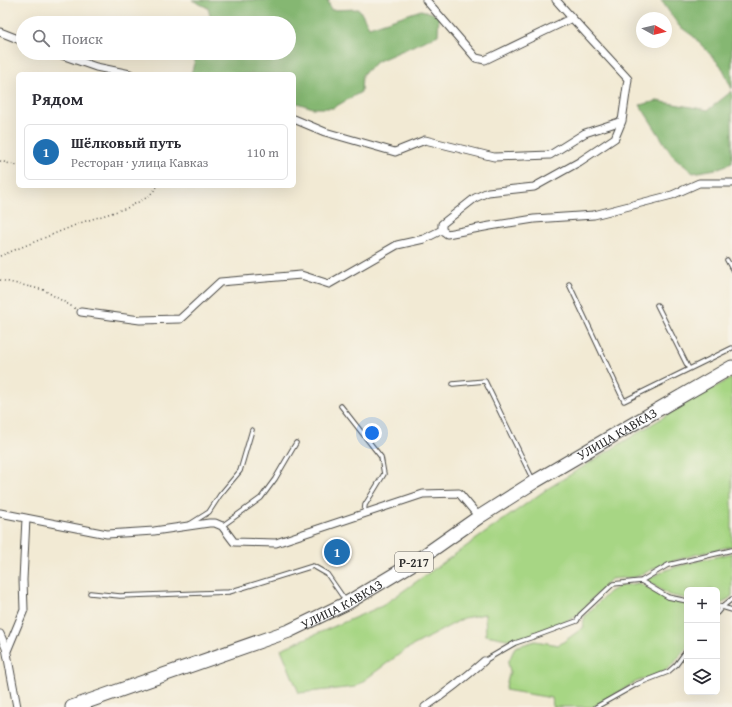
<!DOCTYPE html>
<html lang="ru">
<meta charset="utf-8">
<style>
:root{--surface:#fff;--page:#f2f2f3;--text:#2b2b33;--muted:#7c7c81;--line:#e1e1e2;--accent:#1f6fb2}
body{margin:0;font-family:"Gentium Book Plus",serif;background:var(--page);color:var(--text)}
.controls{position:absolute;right:12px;bottom:12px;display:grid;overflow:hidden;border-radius:6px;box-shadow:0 4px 16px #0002}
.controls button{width:36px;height:36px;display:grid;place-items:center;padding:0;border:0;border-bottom:1px solid var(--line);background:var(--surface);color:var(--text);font:20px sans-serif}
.compass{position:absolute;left:636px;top:12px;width:36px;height:36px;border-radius:50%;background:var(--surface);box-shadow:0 4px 16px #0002;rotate:98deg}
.you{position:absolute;left:372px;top:433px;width:14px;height:14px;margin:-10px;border:3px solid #fff;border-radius:50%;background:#1a73e8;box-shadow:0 0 0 6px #1a73e833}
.badge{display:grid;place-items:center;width:26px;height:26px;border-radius:50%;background:var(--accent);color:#fff;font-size:13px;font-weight:700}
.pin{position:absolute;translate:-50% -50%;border:2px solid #fff;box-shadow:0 1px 4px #0006}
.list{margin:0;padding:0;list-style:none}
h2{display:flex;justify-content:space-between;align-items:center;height:52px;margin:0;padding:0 16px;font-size:17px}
h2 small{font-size:13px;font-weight:400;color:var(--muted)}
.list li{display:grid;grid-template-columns:26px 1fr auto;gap:12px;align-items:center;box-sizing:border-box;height:56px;margin:0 8px 8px;padding:0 8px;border:1px solid var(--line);border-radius:6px}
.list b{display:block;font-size:15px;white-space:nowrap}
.list p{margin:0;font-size:13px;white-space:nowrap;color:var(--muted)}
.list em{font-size:13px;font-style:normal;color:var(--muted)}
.icon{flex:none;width:22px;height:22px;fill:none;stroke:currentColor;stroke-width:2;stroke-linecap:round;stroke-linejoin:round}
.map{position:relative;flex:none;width:732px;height:707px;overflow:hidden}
.search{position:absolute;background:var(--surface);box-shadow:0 4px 16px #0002;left:16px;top:16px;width:280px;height:44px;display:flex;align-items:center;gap:10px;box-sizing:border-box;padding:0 14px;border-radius:22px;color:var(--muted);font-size:15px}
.panel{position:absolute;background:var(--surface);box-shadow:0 4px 16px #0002;left:16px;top:72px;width:280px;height:116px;border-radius:6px}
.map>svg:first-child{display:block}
.green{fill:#a7d684;stroke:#698058}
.forest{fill:#85b772;stroke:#58714e}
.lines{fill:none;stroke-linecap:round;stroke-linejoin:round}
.lane-casing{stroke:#494844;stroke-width:5.5}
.street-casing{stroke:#494844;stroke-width:9}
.highway-casing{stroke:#494844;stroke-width:15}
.path{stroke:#494844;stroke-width:1.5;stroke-dasharray:1 3;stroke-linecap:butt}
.lane{stroke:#fff;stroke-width:3.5}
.street{stroke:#fff;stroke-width:7}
.highway{stroke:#fff;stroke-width:13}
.labels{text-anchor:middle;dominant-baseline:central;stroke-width:3;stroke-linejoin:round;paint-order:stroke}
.shield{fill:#f7f3e8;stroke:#686764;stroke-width:1}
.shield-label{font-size:12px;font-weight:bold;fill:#2b2b2b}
.street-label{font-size:13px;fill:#2b2b2b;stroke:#f7f3e8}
</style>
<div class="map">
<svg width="732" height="707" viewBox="0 0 732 707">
<rect width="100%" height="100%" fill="#f7f3e8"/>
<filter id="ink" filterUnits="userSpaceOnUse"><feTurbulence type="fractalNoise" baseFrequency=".025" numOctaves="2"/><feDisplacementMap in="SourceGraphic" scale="8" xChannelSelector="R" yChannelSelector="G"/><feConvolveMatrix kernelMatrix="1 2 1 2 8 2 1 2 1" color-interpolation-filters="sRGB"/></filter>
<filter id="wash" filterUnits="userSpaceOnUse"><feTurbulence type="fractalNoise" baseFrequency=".012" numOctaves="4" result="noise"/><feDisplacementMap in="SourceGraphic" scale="16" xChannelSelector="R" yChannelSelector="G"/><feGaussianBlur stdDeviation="0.9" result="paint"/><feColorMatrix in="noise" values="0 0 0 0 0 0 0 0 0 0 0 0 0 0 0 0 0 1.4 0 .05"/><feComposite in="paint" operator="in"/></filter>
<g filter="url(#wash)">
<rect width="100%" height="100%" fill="#f2ead4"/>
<path class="green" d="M732,378V546L698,554L666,563L636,577L611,579L576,617L517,641L486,635L485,614L464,618L405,650L355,687L299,693L281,649L382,606L547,489L696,397Z
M732,553V596L723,603H717V590H687V599L669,595L645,580L669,569L693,562Z
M639,583L667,598L687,602V647L675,662L664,672L636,682L593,707H553L552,698L505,690L510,671L508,663L515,647L535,641L559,645L584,627L583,624L585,616L609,592L620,586Z"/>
<path class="forest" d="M192,0H281L285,1L286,0H330L328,1L331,10L359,9L369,27L421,10L439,15L438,35L376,62L362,75L361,92L333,108H313L294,102V74H191L197,53H289V23H212L208,8Z
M661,0H732V89L721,66L693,36L679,26Z
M732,91V163L716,169L693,173L672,155L640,105L657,101L708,110Z"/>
</g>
<g filter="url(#ink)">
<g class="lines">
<defs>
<path id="lane" d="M727,260L732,269
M569,284L624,401L732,348
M657,305L689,369
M453,384L485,381L533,480
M341,406L381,457L384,474L365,505L364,514
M190,524L209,512L220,495L240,471L252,430
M222,526L261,498L275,479L296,443
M641,581L668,597L687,601
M90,593L120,596L229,592L313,566L327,574L345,600
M717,606L722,607L732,610
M717,613L722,607L732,599
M484,661L515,643L536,636L577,621L580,615L613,584L641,581L668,565L732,550
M596,707L637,684L668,672L676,665L687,650"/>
<path id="street" d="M426,0L476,58L485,60L572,18
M556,0L572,18L628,79L622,121
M0,32L23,41
M56,53L96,67L130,74
M294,119L325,132L395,152L425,140L494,157L550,155L585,133L622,121L615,138L579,162L534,187L488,192L475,198L442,224V230L447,234L490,226L534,219L594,215L672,195L699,183H732
M81,312L140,320L180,319L220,282L301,275L329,284L397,245L424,239L442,230
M0,513L107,534L154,531L209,523H215L222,526L234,542L276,543L423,494L459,493L479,517
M0,634L6,648L17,707
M7,651L24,610L23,580L26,518
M425,707C446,693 465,678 484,661"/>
<g id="highway">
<path id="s1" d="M72,707L289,631L347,603L412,564L479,517L534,482L633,424L732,367"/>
</g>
</defs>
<use href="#lane" class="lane-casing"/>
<use href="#street" class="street-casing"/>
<use href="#highway" class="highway-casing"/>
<path class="path" d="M0,161L18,166
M0,256L83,222L127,208L148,197L158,186
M0,280L44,290L76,309"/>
<use href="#lane" class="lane"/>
<use href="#street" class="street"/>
<use href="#highway" class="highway"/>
</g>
</g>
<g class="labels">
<rect class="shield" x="395" y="552" width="38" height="20" rx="3"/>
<g class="shield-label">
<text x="414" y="562">Р-217</text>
</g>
<g class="street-label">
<text stroke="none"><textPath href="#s1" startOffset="613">УЛИЦА КАВКАЗ</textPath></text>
<text stroke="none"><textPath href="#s1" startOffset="289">УЛИЦА КАВКАЗ</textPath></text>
</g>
</g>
</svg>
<div class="controls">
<button>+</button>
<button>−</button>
<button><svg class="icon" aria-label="layers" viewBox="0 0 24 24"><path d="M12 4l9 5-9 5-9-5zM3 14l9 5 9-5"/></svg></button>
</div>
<svg class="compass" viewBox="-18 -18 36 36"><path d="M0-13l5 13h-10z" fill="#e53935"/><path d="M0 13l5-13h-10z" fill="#7c7c81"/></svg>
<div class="you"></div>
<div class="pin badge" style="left:337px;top:552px">1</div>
<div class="search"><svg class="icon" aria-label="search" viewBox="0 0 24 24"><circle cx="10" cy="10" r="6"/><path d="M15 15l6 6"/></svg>Поиск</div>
<section class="panel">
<h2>Рядом<small></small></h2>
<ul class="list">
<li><span class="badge">1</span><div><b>Шёлковый путь</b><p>Ресторан · улица Кавказ</p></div><em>110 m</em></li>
</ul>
</section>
</div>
